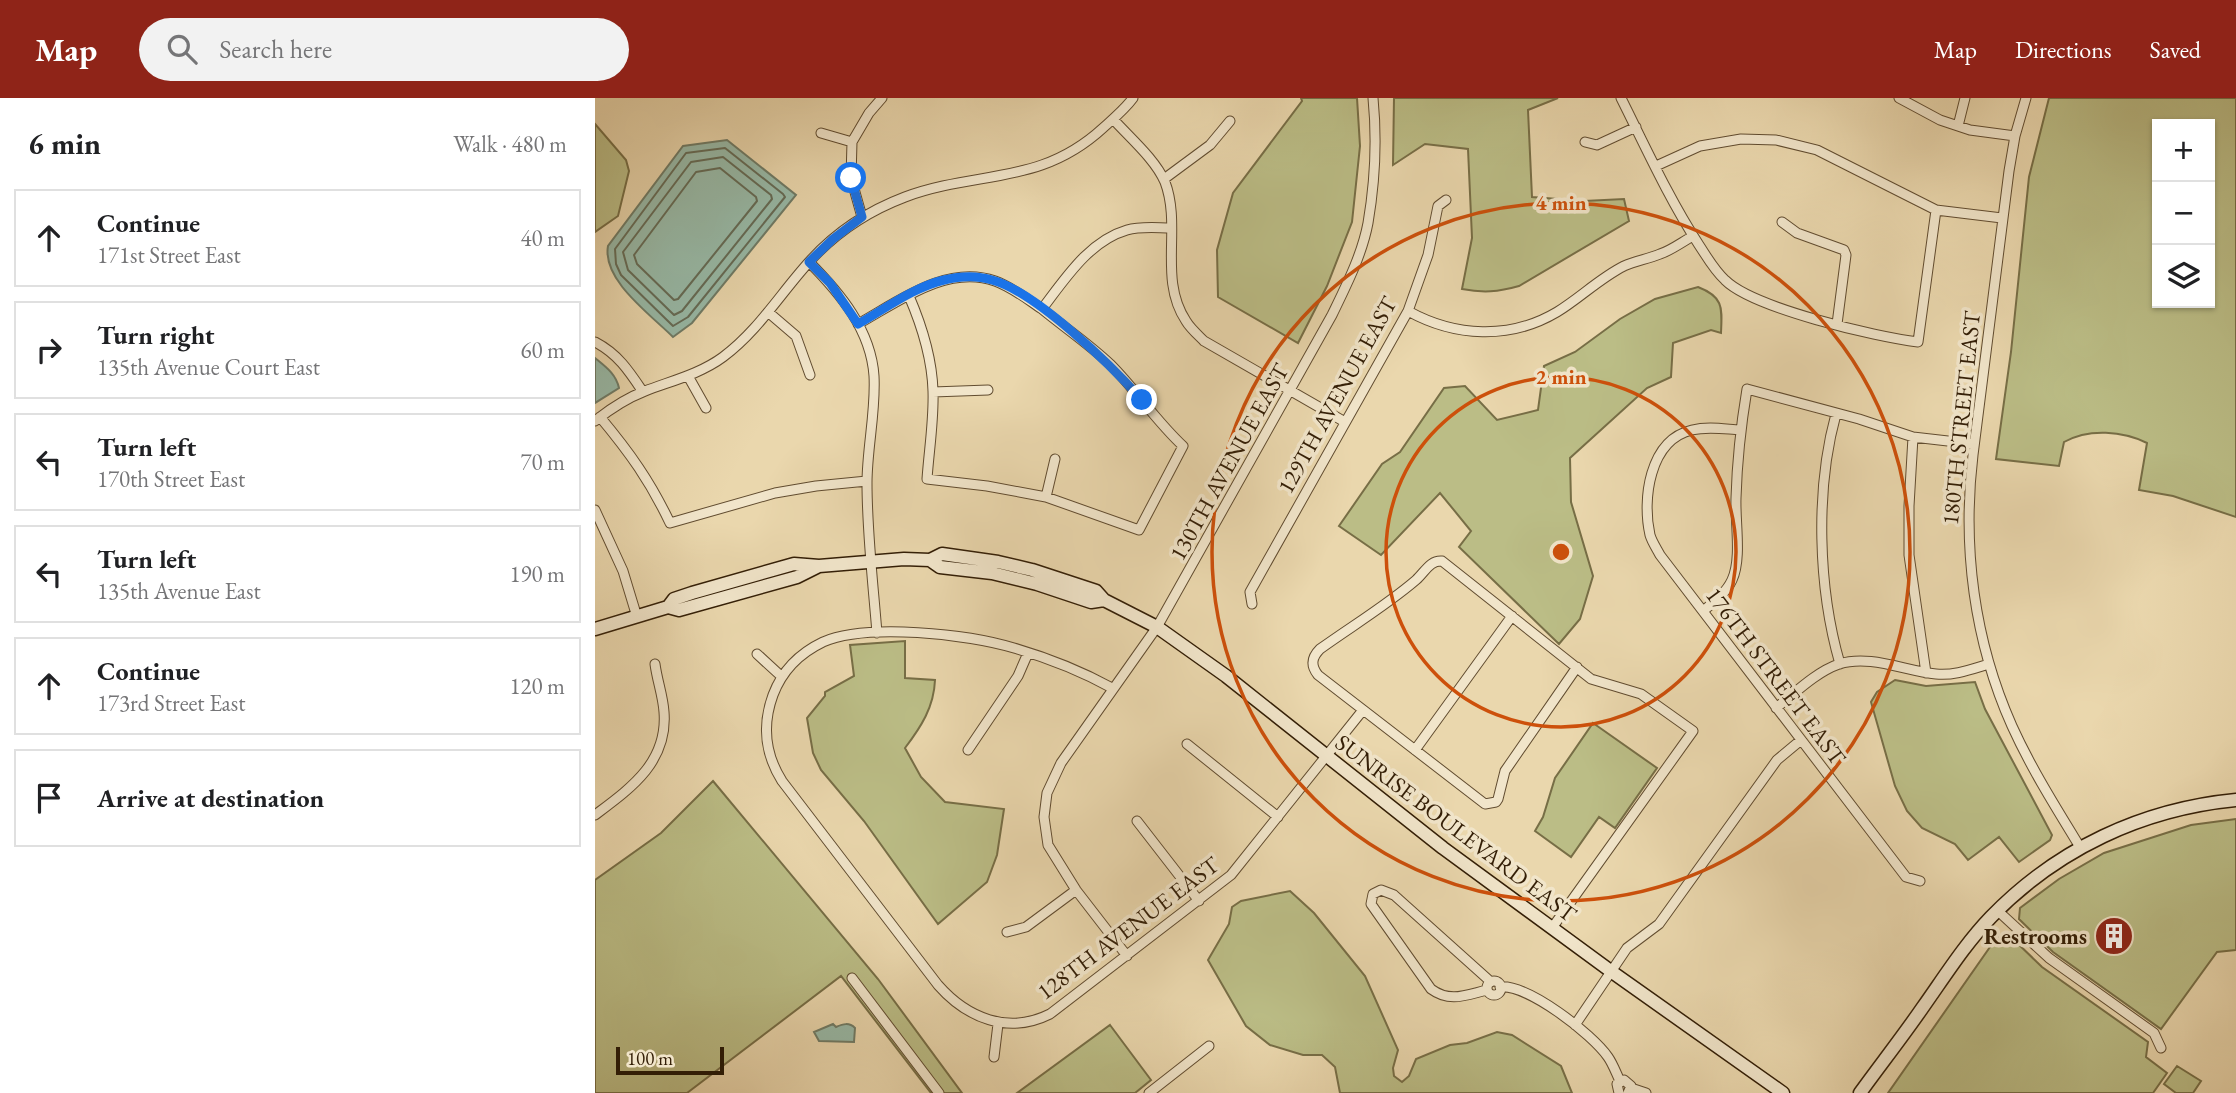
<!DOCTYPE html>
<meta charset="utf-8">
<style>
:root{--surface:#fff;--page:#f2f2f2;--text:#202124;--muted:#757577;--line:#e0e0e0;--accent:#8f2418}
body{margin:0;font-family:"EB Garamond",serif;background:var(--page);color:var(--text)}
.controls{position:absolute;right:21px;top:21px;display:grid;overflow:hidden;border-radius:0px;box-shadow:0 2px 5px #0004}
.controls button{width:63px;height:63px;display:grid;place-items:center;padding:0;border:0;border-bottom:2px solid var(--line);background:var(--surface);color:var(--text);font:35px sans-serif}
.scale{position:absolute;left:21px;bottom:18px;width:108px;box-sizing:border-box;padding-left:7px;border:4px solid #331e06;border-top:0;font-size:19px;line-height:24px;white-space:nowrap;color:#331e06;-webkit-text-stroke:5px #f1e5ca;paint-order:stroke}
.stop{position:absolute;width:21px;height:21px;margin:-16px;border:5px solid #1a73e8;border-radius:50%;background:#fff}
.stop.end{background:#1a73e8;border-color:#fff;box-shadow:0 2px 7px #0008}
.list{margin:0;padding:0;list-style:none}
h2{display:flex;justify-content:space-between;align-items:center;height:91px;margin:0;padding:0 28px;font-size:30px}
h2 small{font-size:23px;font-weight:400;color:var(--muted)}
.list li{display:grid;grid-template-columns:46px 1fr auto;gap:21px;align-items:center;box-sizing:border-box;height:98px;margin:0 14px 14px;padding:0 14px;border:2px solid var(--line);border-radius:0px}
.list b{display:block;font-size:26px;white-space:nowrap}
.list p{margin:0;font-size:23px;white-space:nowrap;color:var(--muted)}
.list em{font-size:23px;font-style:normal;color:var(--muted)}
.icon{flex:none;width:38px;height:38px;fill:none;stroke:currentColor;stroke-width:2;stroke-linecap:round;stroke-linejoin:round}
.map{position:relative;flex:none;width:1641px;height:995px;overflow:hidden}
header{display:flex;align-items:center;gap:42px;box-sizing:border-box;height:98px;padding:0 35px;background:var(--accent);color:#fff}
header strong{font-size:33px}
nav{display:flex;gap:38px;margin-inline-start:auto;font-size:24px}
.search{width:490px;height:63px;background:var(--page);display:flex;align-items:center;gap:18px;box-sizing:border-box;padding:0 24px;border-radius:38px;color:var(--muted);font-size:26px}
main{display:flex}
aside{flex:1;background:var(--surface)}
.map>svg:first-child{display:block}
.green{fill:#bbbd86;stroke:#776e46;stroke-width:2;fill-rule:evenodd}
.water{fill:#98baa8;stroke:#707c67;stroke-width:2}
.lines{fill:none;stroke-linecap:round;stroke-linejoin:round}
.shore{stroke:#666c57;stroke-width:2}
.street-casing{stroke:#614c30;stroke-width:11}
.secondary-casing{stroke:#331e06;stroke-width:15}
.street{stroke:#f1e5ca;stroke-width:9}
.secondary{stroke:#f1e5ca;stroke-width:12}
.route{stroke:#1a73e8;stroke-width:9}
.ring{fill:none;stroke:#cd500b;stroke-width:3.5}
.labels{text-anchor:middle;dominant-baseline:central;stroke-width:7;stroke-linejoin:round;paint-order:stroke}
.street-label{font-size:23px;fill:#331e06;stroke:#f1e5ca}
.poi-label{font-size:23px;font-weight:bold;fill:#331e06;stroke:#f1e5ca;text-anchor:end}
.centre{fill:#cd500b;stroke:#f1e5ca;stroke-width:3.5}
.ring-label{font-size:21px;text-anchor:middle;font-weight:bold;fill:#cd500b;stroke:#f1e5ca;stroke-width:7;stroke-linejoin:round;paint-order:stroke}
</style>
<header>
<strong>Map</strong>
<div class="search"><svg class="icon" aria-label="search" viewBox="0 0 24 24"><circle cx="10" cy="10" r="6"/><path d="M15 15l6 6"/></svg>Search here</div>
<nav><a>Map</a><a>Directions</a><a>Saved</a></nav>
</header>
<main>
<aside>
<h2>6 min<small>Walk · 480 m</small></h2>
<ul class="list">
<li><svg class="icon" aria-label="ahead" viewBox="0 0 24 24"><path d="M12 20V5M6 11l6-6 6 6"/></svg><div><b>Continue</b><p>171st Street East</p></div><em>40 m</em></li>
<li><svg class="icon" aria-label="right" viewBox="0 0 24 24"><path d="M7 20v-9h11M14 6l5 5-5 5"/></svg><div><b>Turn right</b><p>135th Avenue Court East</p></div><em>60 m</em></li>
<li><svg class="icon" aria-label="left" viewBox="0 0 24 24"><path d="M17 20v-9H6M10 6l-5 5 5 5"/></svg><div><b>Turn left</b><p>170th Street East</p></div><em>70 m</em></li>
<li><svg class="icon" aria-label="left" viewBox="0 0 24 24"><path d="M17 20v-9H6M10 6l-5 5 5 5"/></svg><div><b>Turn left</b><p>135th Avenue East</p></div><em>190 m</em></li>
<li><svg class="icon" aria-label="ahead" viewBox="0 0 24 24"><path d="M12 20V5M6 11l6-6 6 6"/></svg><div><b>Continue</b><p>173rd Street East</p></div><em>120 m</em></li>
<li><svg class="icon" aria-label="arrive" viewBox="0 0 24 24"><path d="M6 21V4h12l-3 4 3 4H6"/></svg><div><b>Arrive at destination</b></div></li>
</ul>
</aside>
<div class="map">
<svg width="1641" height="995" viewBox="0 0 1641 995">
<rect width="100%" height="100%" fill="#ead7ad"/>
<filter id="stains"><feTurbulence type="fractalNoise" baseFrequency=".00286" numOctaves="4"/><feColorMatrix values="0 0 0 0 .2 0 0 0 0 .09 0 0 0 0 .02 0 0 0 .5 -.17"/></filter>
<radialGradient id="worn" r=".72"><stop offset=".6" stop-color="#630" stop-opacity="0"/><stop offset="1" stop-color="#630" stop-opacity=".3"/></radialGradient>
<path class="green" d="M706,0H762L765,48L757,124L732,188L703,245L623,199L622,152L638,95L707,3Z
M799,0H963L933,12L937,99L989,103L1029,101L1034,123L924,188C903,194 888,195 867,191L877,140L873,51L830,46L798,67Z
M1454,0H1641V419L1578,398L1544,392L1552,345C1528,333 1494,330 1469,344L1464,368L1401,361L1416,254L1434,79ZM1615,26V205H1562V26Z
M0,26L31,62L34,73L23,118L0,134Z
M1103,189C1129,199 1127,210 1126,235L1116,232L1078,245L1076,279L1052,290L975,360L976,404L998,478L985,521L964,546L864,449L876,433L845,395L786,457L744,428L787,366L805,354L849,290L870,288L902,322L943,312L949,268L980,254L1025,221L1060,201Z
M310,543V580L340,582C339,609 326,629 310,650L326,679L350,704L409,711L402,757L392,784L343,826L269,723L226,672L218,655L212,620L230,598V594L259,578L255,547Z
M1300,582L1331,588L1380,584L1390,611L1457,737L1455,742L1424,764L1404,739L1373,762L1360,746L1327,730L1312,713L1300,688L1276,604L1282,594Z
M998,625L1062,670L1020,730L1004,719L976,759L940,733L948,719L960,680Z
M118,683L283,881L367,995H336L246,878L92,995H0V782L66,735Z
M1641,721V852L1622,854L1566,931L1458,854L1424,821L1425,810L1464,781L1509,755L1596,727Z
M695,793L719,815L770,878L803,952L798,970L799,978L807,984L814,978L821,961L855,947L872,945L902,934L917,937L966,968L977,995H745L740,969L727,957H708L675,947L651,928L613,862L634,826L637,809L646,803Z
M1402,839H1416L1447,869L1553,944L1551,959L1572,975L1558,995H1293Z
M515,927L556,982L540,995H422Z
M1582,968L1606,983L1598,995H1581L1569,986Z"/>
<path class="water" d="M132,42L201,97L97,225L78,239C55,216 7,182 13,148L88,48Z
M0,260C11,269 21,276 24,290L0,305Z
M238,926L241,929C248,926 254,924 260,930L259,944L224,943L219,934Z"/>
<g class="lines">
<path class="shore" d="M130,50L188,96L190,99L93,219L78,228L26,177L21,166L20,151L91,55Z
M128,59L176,97L177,101L87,213L79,217L33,172L28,154L96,64Z
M125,70L161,99L162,103L83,201L79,202L42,166L39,157L101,74Z"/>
<defs>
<path id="street" d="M1026,0C1051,50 1074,101 1104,147C1112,159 1119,172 1130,182C1158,210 1281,239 1323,244L1341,112
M1304,0L1345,22L1375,32L1420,38
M1431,0L1420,38L1414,73L1378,357C1367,449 1379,543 1417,628C1436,670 1461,710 1485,749
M518,21C535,40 560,61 570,84C587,129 563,181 591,223C595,230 603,237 609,243L750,324
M1363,28L1370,0
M226,35L257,44L256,80L267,119
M257,44L274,15L287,0
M990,44L1002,47L1041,29
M1061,68L1105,48L1146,41L1181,42L1222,52L1341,112L1407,120
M569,81L615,47L635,23
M1187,124L1202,135L1249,152L1251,157L1242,226
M214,164C245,195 276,232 279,278C281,313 272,350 272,385C272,435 278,485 282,535
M314,198C327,228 337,260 338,293C339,322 334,352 332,381L392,388L451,399L544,432L588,348C561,323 541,292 515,266C494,246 469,229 447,211
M813,213C860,239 915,242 962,214C985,200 1005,180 1029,168C1040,163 1053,161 1065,156C1077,152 1087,144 1098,138
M173,214L201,238L215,277
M263,226C303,204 351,166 400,183C417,189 432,201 447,211C470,181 494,143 532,132C546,128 562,130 576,130
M0,244C23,256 34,273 48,294
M93,278L111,310
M338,294L393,292
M1241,316C1220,392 1223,490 1245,566
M5,319C35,355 55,383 75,425L180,395L221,388L272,383
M0,323C15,311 32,300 50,293C76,283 105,276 128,259C163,233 185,196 214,164C240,135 273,113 310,99C383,72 445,88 508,30C518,21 530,11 538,0
M1145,332C1129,331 1113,328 1097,332C1054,342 1047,402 1055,437C1057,444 1062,451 1065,457L1311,779L1325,783
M1318,339L1314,408V457L1331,575
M451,399L460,361
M0,412L28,473L42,519
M657,506L655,494L813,213L833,157L843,108L851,102
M1108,513C1119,504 1131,495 1137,482C1147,461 1140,424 1141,400C1142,364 1146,327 1152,291L1264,321L1318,339L1379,346
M162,556L186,578
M517,590C486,573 453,560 419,550C374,536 271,525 228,544C205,555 187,573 178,597C167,627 170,656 187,683L343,887C372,920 413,937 455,916L636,777L768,612
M1181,610C1200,595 1221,574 1244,566C1275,556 1310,573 1341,576C1359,578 1377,571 1394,566
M592,646L683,719
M373,652L423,578L433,555
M820,652L917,518
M0,717C36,690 73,664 69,614C68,598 62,582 60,566
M542,723L604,803
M1403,813L1454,860L1559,935L1566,950
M957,830L1098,633L1046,596L996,581L847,463C835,462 830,474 821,482C792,507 757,528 725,551C717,559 715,567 723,577L890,706L901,704L903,701L910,673L982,569
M412,834L431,829L481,792
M532,858L481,792L453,747L449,719L452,695L466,665L562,529L737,217C751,188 767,157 773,125C780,84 782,41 778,0
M257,880L344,995
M892 890a7 7 0 1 1 14 0a7 7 0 1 1-14 0Z
M905,889C933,886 997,936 1013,959C1018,966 1021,975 1025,983
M892,892C871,897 855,905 836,891L776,806L778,796L786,792L799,797L896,884
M980,927L1032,850L1064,826L1182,662L1206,642
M399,959L403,926
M1036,990L1051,995
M554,995L614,948
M1024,995L1022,986L1029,982L1036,988L1033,995"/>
<path id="secondary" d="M335,462L347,456L403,464L437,472L501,493L509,502L562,529L631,578L848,750L1017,874L1188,995
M73,509L84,512L202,479L224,468
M0,531L73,509L79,501L97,495L199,466L224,468L309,461L335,462L345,469L397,475L442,486L496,504L509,502
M1265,995C1286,966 1308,938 1328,909C1350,878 1370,846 1396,819C1462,751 1547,711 1641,702"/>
</defs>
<use href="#street" class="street-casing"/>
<use href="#secondary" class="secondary-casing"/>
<use href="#street" class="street"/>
<use href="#secondary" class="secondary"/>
</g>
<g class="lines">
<path class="route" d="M256,80L267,119L238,141L214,164L235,185L263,226C290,211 319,189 349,182C365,178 381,177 397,182C441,194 516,267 547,302"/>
</g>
<g class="ring">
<circle cx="966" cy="454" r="175"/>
<circle cx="966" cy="454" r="349"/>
</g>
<defs>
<symbol id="building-disc" viewBox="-11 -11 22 22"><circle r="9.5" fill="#8f2418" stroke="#f1e5ca"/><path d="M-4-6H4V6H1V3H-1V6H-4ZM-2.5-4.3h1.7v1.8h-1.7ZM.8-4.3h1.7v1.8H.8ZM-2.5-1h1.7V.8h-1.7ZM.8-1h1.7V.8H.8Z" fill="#fff"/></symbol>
</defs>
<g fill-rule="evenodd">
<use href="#building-disc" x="1497" y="816" width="44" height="44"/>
</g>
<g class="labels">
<g class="street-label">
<text transform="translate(742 297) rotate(-61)">129TH AVENUE EAST</text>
<text transform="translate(1366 320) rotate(-84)">180TH STREET EAST</text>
<text transform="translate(634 364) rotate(-61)">130TH AVENUE EAST</text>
<text transform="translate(1181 578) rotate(53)">176TH STREET EAST</text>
<text transform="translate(861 730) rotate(37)">SUNRISE BOULEVARD EAST</text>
<text transform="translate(533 830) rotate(-37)">128TH AVENUE EAST</text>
</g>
<g class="poi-label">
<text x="1492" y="838">Restrooms</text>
</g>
</g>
<circle cx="966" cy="454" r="10" class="centre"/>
<g class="ring-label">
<text x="966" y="112">4 min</text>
<text x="966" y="286">2 min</text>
</g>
<rect width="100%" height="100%" filter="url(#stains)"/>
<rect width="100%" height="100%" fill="url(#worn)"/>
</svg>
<div class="controls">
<button>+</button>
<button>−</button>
<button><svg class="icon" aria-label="layers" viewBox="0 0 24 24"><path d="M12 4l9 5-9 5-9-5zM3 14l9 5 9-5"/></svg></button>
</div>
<div class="scale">100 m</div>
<div class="stop" style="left:256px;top:80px"></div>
<div class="stop end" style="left:547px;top:302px"></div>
</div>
</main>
